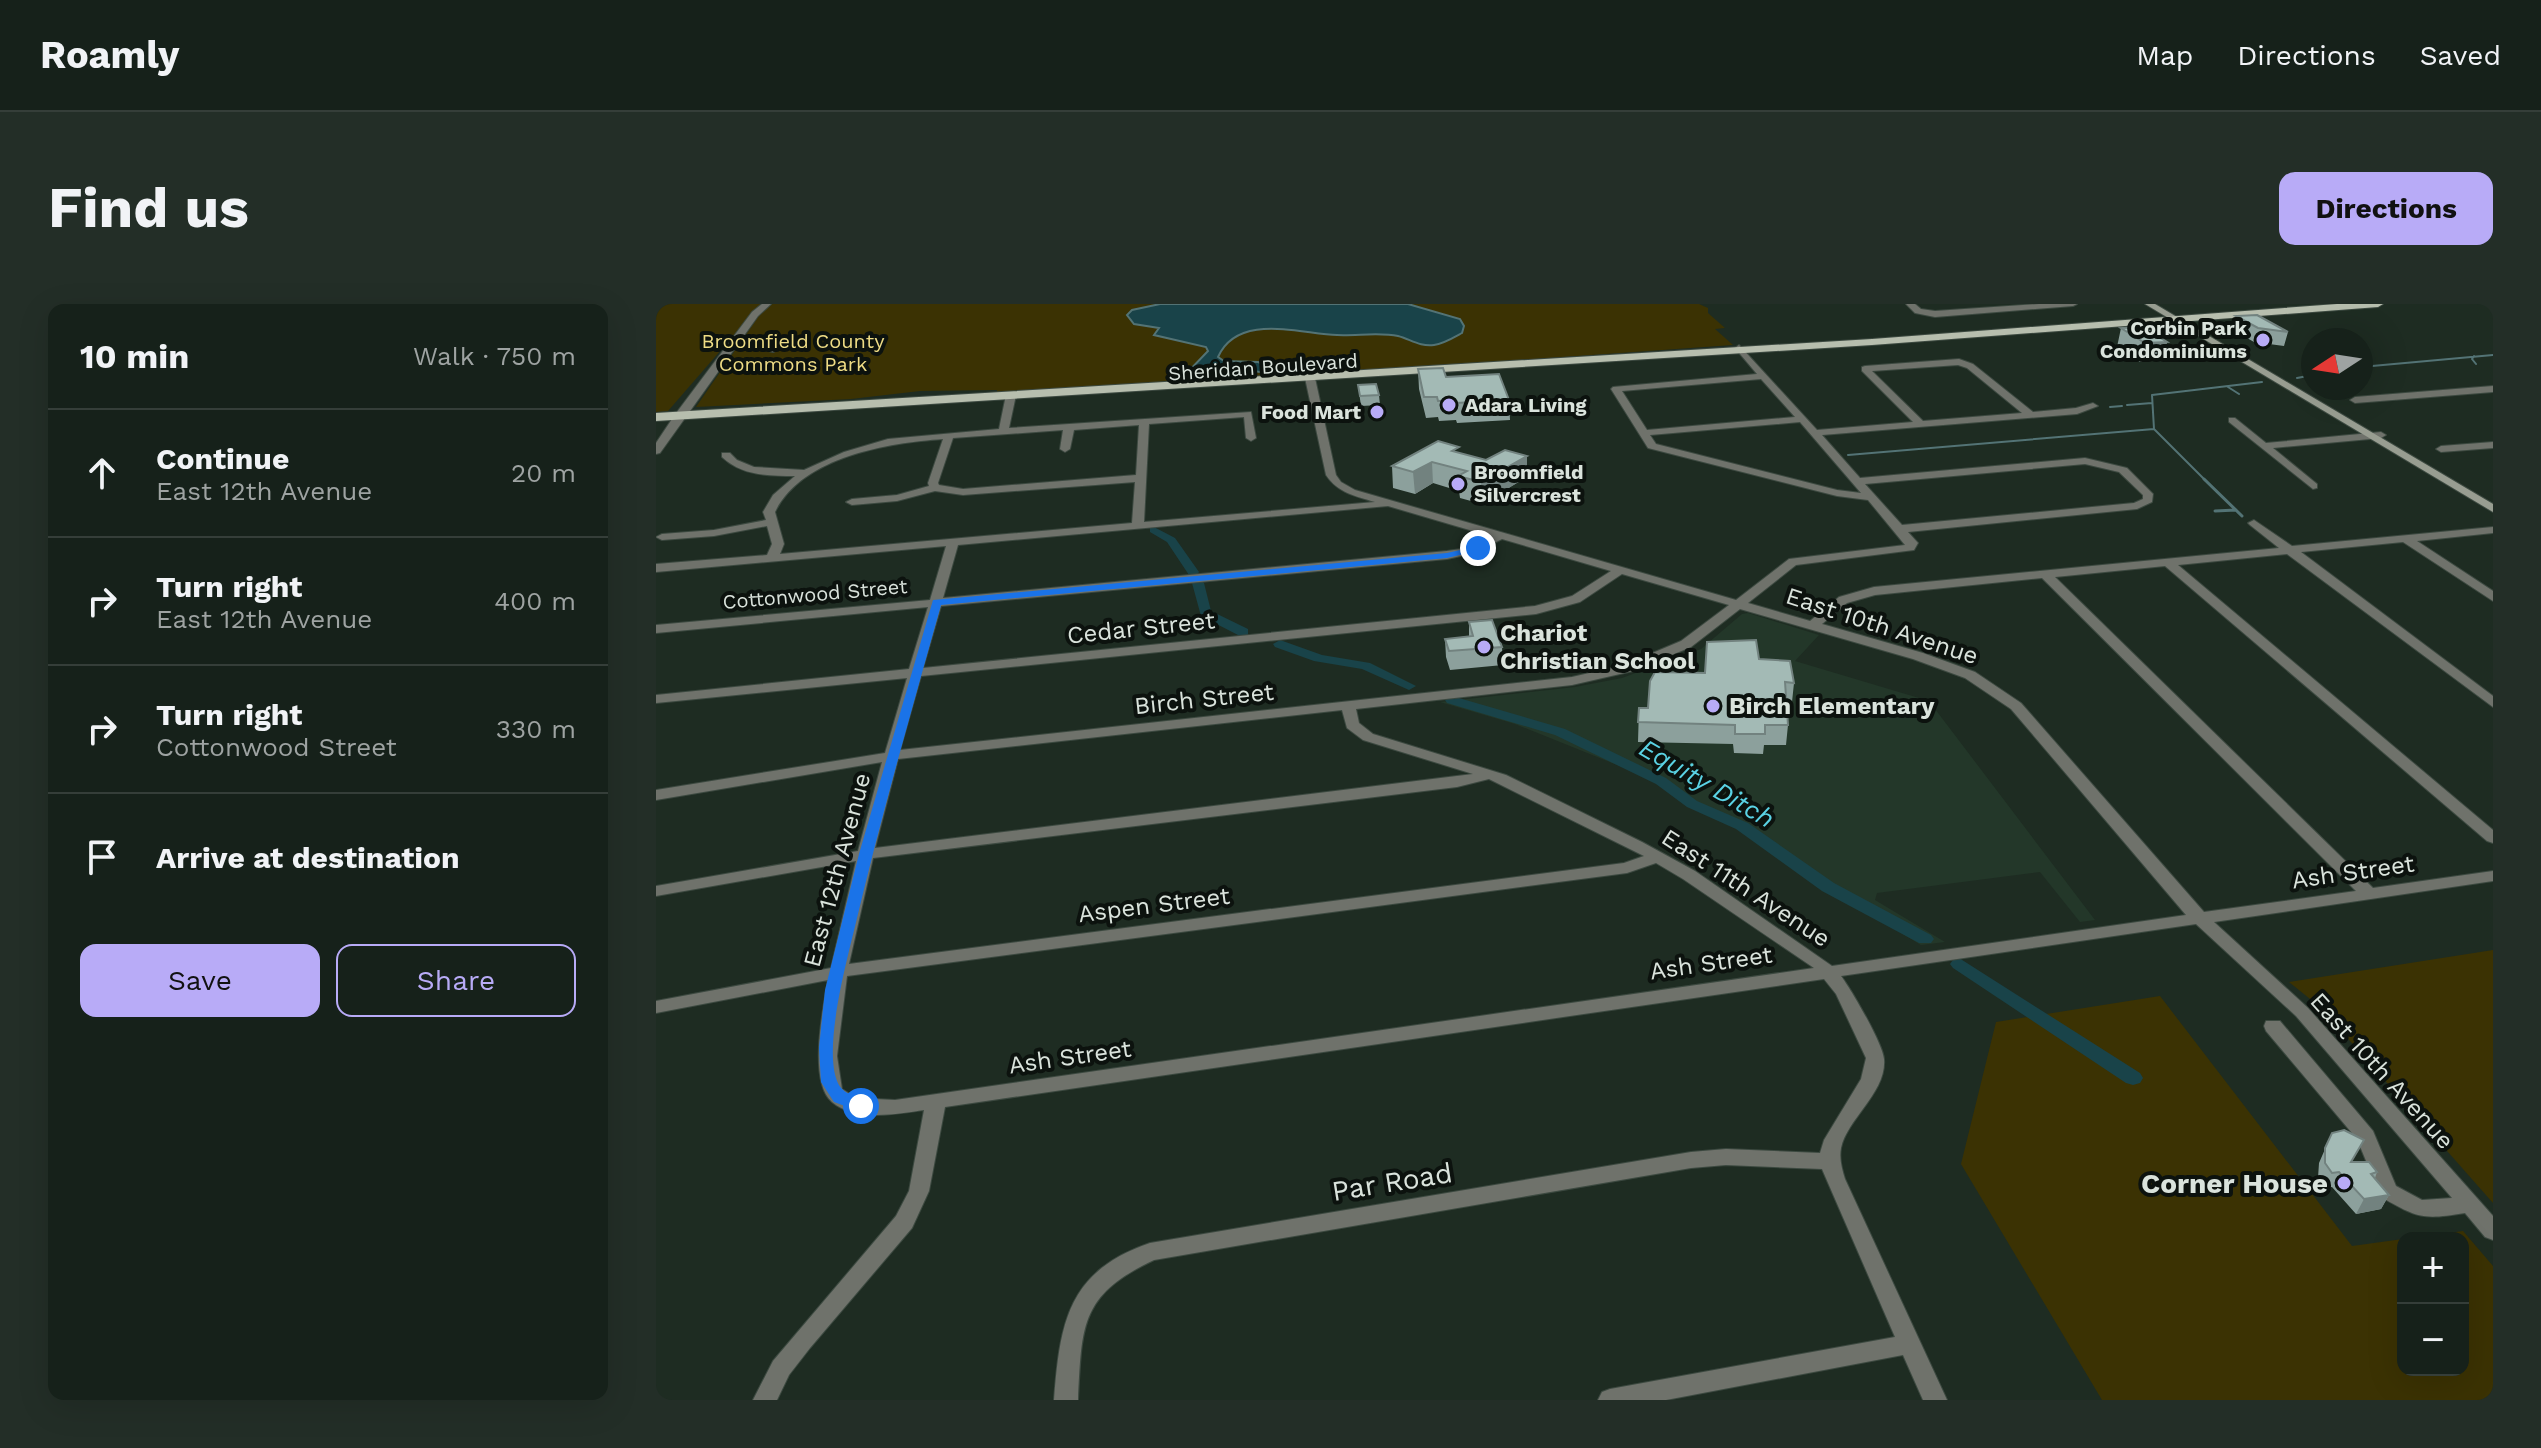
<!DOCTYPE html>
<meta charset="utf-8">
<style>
:root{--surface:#16211a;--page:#232e27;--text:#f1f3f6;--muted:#9ea3a2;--line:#353e39;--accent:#b8abf7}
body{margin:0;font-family:"Work Sans",sans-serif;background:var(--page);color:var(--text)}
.controls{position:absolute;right:24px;bottom:24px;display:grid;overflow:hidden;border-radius:16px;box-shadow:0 8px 32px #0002}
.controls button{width:72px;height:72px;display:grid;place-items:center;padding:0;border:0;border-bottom:2px solid var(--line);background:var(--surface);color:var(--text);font:40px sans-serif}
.compass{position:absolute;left:1645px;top:24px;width:72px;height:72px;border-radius:50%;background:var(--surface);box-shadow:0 8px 32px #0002;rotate:258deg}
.stop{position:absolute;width:24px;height:24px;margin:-18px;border:6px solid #1a73e8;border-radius:50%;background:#fff}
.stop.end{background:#1a73e8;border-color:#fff;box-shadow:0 2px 8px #0008}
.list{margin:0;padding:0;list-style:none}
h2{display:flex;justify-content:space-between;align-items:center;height:104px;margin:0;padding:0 32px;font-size:34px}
h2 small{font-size:26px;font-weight:400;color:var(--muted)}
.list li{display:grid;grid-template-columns:52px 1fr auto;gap:24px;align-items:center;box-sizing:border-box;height:128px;padding:0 32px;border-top:2px solid var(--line)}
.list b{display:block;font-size:30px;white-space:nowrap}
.list p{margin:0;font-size:26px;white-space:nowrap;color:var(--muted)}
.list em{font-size:26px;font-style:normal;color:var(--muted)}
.actions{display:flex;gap:16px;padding:24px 32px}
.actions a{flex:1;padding:18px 0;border:2px solid var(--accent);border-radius:16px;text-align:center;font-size:28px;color:var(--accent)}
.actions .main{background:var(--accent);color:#111}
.icon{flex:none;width:44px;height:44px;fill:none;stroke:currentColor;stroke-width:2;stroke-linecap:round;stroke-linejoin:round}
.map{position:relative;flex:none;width:1837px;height:1096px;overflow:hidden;border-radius:16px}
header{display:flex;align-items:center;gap:48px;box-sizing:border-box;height:112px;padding:0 40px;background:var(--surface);border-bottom:2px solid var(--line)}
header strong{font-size:38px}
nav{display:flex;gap:44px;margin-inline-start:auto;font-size:28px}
.intro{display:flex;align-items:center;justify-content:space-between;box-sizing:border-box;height:192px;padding:0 48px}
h1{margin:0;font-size:56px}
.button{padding:20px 36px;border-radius:16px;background:var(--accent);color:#111;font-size:28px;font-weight:700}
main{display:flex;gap:48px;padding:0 48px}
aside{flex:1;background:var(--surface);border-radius:16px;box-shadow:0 8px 32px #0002}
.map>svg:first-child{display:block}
.built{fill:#233729}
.green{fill:#3b3203}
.water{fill:#194349;stroke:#537375;stroke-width:2}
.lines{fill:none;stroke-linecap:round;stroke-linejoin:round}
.stream-far1{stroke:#537375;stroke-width:2}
.stream{stroke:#537375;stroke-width:3}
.canal{fill:#194349;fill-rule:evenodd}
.minor-casing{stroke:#3c4940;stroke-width:2}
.secondary-casing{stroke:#3c4940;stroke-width:2}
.primary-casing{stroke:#3c4940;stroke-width:2}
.minor{fill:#6f726b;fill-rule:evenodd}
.secondary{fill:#989d91;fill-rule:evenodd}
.primary{fill:#b7beae;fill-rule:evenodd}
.wall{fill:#8ca09c}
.shaded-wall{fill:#72827f}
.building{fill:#a3bab5;stroke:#72827f;stroke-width:2}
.route{fill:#1a73e8}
.poi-dot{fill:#b8abf7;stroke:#0c120e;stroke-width:3}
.labels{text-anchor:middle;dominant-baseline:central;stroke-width:8;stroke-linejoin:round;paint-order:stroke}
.far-poi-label{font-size:20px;font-weight:bold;fill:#dae3dc;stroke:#0c120e;text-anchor:end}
.far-park-label{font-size:20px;fill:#eedc85;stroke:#0c120e}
.far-street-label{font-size:20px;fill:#dae3dc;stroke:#0c120e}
.street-label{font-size:24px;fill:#dae3dc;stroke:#0c120e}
.poi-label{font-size:24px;font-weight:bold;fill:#dae3dc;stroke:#0c120e;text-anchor:start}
.water-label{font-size:26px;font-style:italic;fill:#5ad2e4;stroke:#0c120e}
.near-street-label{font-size:28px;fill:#dae3dc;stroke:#0c120e}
.near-poi-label{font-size:28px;font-weight:bold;fill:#dae3dc;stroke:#0c120e;text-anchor:end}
</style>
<header>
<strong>Roamly</strong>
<nav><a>Map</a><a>Directions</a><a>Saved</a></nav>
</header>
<div class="intro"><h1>Find us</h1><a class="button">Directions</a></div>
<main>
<aside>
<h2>10 min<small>Walk · 750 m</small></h2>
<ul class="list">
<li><svg class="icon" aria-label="ahead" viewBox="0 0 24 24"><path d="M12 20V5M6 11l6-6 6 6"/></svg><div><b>Continue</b><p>East 12th Avenue</p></div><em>20 m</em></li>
<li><svg class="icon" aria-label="right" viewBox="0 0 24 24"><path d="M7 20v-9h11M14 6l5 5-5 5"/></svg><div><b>Turn right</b><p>East 12th Avenue</p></div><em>400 m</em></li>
<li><svg class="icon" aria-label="right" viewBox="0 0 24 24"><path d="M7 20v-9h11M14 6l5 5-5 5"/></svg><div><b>Turn right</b><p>Cottonwood Street</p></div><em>330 m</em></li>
<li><svg class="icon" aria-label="arrive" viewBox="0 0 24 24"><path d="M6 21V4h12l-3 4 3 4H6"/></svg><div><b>Arrive at destination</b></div></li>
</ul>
<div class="actions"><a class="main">Save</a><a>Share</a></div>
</aside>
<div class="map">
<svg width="1837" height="1096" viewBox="0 0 1837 1096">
<rect width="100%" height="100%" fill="#1e2c22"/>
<path class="built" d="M1092,309L1163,331L1139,357L1273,397L1439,616L1424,618L1384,568L1221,589L1219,596L1289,638L1265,641L1161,577L1082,523L1039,506L991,473L859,420L784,398L919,383L966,374L1045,345L1086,310Z"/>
<path class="green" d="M0,0H105L12,107L0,108Z
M116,0H1043L1052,4V9L1069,24L1059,25L1077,41L666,70L341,89V86L264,87L195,95L40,103L104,10Z
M1837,646V899L1664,703L1633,678Z
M1504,692L1696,942L1747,935V1066H1807V934H1755L1807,927L1837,962V1096H1446L1305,860L1340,718Z"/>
<path class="water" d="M504,0H752L804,15L808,22L806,29C797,34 787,40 778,41C764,43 754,35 742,32C724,28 700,32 681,31C645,30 582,8 562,53L568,57L602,58L623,66L620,69C602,70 585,63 566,64C552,64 541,72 527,73L552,47L550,43L498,31L503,24L478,20L471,11L476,6Z"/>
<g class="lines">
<path class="stream-far1" d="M1818,52L1816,55L1820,60
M1705,63L1837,51
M1641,74L1657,71
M1572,83L1583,90
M1471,101L1496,99
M1454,103L1466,102
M1192,151L1498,125
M1550,177L1498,125L1496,91L1606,78"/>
<path class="stream" d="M1548,175L1586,212
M1559,207L1580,206"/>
<path class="canal" d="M498,223L519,234L543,268L541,271H533L511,238L494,228V224Z
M542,275L548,279L555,307L592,325V331H582L545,312L536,279Z
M624,336L666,351L714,359L760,382L753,386L706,365L658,357L619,343L617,340Z
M796,392L909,425L1010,474L1041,497L1092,519L1178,579L1275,631L1278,635L1275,639H1263L1166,587L1080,525L1031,503L1000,480L899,431L791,399L789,396Z
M1303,654L1484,769L1487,774L1484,779L1477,781L1470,779L1297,664L1294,660L1297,656Z"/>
<defs>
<path id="minor" d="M106,0H115L102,12L4,149L0,150V139L18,112L96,8Z
M1250,0H1259L1265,5L1279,7L1383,0H1421L1417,2L1279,13L1259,9Z
M122,36L131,41L117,48L100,44Z
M1083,41L1161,126L1257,118L1206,67V63L1209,62L1303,55L1317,60L1377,108L1420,104L1437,99L1442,102L1421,110L1166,131L1204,174L1429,154L1471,164L1497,190L1496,198L1481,205L1252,228L1262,239L1258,246L1140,261L1092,299L1154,317L1183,293L1218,283L1623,244L1594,221L1592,219L1598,216L1636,242L1837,223V229L1761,237L1837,287V297L1747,238L1645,248L1837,392V403L1631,250L1522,261L1837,526V539L1831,537L1509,262L1399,273L1717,584L1837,567V577L1558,618L1652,704L1821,894L1837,912V936L1829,933L1809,909C1766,916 1762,914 1725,893L1701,835L1610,727L1608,722L1610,717H1624L1717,827L1740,882L1766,896L1796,894L1640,712L1540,620L1185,672C1195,685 1227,740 1228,755C1231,788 1191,815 1185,844C1183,855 1186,865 1189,875L1291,1096H1267L1247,1051L1010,1096H942L946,1088L954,1085L1239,1033L1166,865L1070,861L1035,864L498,956C424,991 426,1021 422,1096H398C404,1018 412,967 494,939L1035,848L1070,845L1164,849L1168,836L1205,775L1210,754L1180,690L1168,675L289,803L273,887L256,924L154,1044L133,1071L121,1096H97L117,1057L240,912L253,887L268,806C241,810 200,818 176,798C152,778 167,704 172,676L0,709V697L175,664L200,557L0,592V582L202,547L226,458L0,496V486L229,449L251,374L0,399V391L253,365L272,303L0,329V321L274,296L290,242L0,268V260L111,251L116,240L111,222L58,232L6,236L0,233L6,230L58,226L110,216L107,208L117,191L139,172C113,172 86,172 66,153V149H74L81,156L98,163L148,166L188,148L232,135L343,125L350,91L355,88L360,91L353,124L595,108L600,134L595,137L590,134L588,113L493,120L488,218L719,198C699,192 682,189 670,171L649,74L654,71L659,74L680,171L685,178L699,186L1080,296L1133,255L1249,241L1212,196L1181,192L992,144L955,85L957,83L1101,70L1079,44ZM1302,61L1311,64L1366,109L1267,117L1216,67ZM1105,75L1139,113L991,126L966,87ZM1144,118L1205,189L1181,186L1000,140L994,131ZM483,121L480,171L307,185L283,181L282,179L297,134L407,126L404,145L409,148L414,145L418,126ZM287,135L272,179L273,182L241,191L196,195L190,198L196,201L241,197L279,187L307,191L479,178L476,219L124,250L128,240L119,208C146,153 231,139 287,135ZM1429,160L1463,168L1487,191V195L1478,199L1246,221L1209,180ZM732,202L834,232L812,244L791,247L287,294L302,241ZM846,235L955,267L916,292L879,302L267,364L285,302L791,255L819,249ZM966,270L1073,301L1025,337L968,361L916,373L244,446L265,372L880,310L924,298ZM1386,274L1700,587L1548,608L1365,399L1319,368L1267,349L1166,320L1191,299L1219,291ZM1084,305L1257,355L1309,374L1355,405L1530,611L1176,662L1039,567L986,538L850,471L717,430L703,419L700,405L916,381L977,367L1035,343ZM686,406L691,424L707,436L817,470L219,544L242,455ZM833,475L988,552L968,559L193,660L217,554L801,483ZM1000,559L1027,575L1158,664L239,796L200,794L186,785L181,752L191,672L971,569Z
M1837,82V88L1699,99L1694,96L1699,93Z
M1573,114H1579L1610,139L1725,128L1730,131L1725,134L1617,144L1661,180V184L1657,185L1573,118Z
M1837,138V144L1785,148L1780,145L1785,142Z"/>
<path id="secondary" d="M1489,0H1499L1837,200V208Z"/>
<path id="primary" d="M1681,0H1727L1722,3L1216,41L0,117V109L1216,35Z"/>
</defs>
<use href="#minor" class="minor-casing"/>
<use href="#secondary" class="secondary-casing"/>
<use href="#primary" class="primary-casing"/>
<use href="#minor" class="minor"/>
<use href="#secondary" class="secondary"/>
<use href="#primary" class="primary"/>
</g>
<path class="wall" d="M1580,12L1632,28L1628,42L1598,38L1577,26Z
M1465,24L1511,38L1506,56L1484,58L1461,43Z
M762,65L853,96L854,116L801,119L800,116L783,117L782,113L770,114L763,85Z
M702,81L723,91L724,101L705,102Z
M803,149L871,173L826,200L804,194L803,187L777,179L759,190L737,184L736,162Z
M813,318L846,343L847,361L794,366L790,353L789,335L813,332Z
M1103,355L1138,379L1136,398L1130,397L1132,421L1130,441H1108L1107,450L1078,449L1077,440L982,438L983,404H992L1049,369Z
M1676,829L1697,858L1721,868L1719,874L1733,891L1725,905L1700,910L1676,883L1669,884L1662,874L1663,859Z"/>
<path class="shaded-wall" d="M1511,38L1506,56L1484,58L1489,39Z
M871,152V173L826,200L825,178Z
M776,158L777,179L759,190L757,168Z
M1733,891L1725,905L1700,910L1708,895Z"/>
<path class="building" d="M1601,11L1632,28L1602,24L1580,12Z
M1487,23L1511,38L1489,39L1465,24Z
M787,64L790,73L843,70L853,96L800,99L799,96L782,97L781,93H768L762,65Z
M720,80L723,91L704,92L702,81Z
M782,137L803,143L796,147L830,156L849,146L871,152L825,178L802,172L811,167L776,158L757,168L736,162Z
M836,316L846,343L793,347L789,335L817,332L813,318Z
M1100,336L1103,355L1134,357L1138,379L1129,378L1132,421H1109V430H1079V421L982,418L983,404H992L994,377L999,368L1049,369L1051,338Z
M1688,826L1708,836L1695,858H1713L1721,868L1715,870L1733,891L1708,895L1683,868L1676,869L1669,859V844L1676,829Z"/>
<path class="route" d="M822,242L825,246L791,254L285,301C256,405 226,509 201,614C192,653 167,740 181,777C187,793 204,791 213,802L205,808L178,798L165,778L163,744L169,686L203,550L277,296L791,249Z"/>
<g class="poi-dot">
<circle cx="1607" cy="36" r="8"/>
<circle cx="793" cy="101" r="8"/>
<circle cx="721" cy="108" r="8"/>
<circle cx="802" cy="180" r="8"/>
<circle cx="828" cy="343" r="8"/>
<circle cx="1057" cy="402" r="8"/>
<circle cx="1688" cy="879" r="8"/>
</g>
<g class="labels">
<g class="far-poi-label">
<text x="1591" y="24">Corbin Park<tspan x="1591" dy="23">Condominiums</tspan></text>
<text x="809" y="101" text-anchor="start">Adara Living</text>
<text x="705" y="108">Food Mart</text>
<text x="818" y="168" text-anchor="start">Broomfield<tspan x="818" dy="23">Silvercrest</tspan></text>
</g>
<g class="far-park-label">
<text x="137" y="37">Broomfield County<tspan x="137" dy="23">Commons Park</tspan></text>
</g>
<g class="far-street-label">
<text transform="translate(607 63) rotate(-4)">Sheridan Boulevard</text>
<text transform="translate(159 290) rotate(-5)">Cottonwood Street</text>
</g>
<g class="street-label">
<text transform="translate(1226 322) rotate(18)">East 10th Avenue</text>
<text transform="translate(485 324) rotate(-6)">Cedar Street</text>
<text transform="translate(548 395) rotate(-6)">Birch Street</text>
<text transform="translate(181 566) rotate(-75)">East 12th Avenue</text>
<text transform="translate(1697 568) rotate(-8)">Ash Street</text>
<text transform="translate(1090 584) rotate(33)">East 11th Avenue</text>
<text transform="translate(498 601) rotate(-7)">Aspen Street</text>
<text transform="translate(1055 659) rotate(-8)">Ash Street</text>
<text transform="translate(414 753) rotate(-8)">Ash Street</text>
<text transform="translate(1726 767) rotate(48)">East 10th Avenue</text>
</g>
<g class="poi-label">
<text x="844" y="329">Chariot<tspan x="844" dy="28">Christian School</tspan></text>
<text x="1073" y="402">Birch Elementary</text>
</g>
<g class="water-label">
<text transform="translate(1051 479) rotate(30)">Equity Ditch</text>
</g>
<g class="near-street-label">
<text transform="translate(736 878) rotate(-9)">Par Road</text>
</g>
<g class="near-poi-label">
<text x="1672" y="879">Corner House</text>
</g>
</g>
</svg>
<div class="controls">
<button>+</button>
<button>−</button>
</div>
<svg class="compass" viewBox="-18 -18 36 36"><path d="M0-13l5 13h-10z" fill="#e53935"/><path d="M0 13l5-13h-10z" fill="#9ea3a2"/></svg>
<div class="stop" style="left:205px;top:802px"></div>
<div class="stop end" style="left:822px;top:244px"></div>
</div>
</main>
